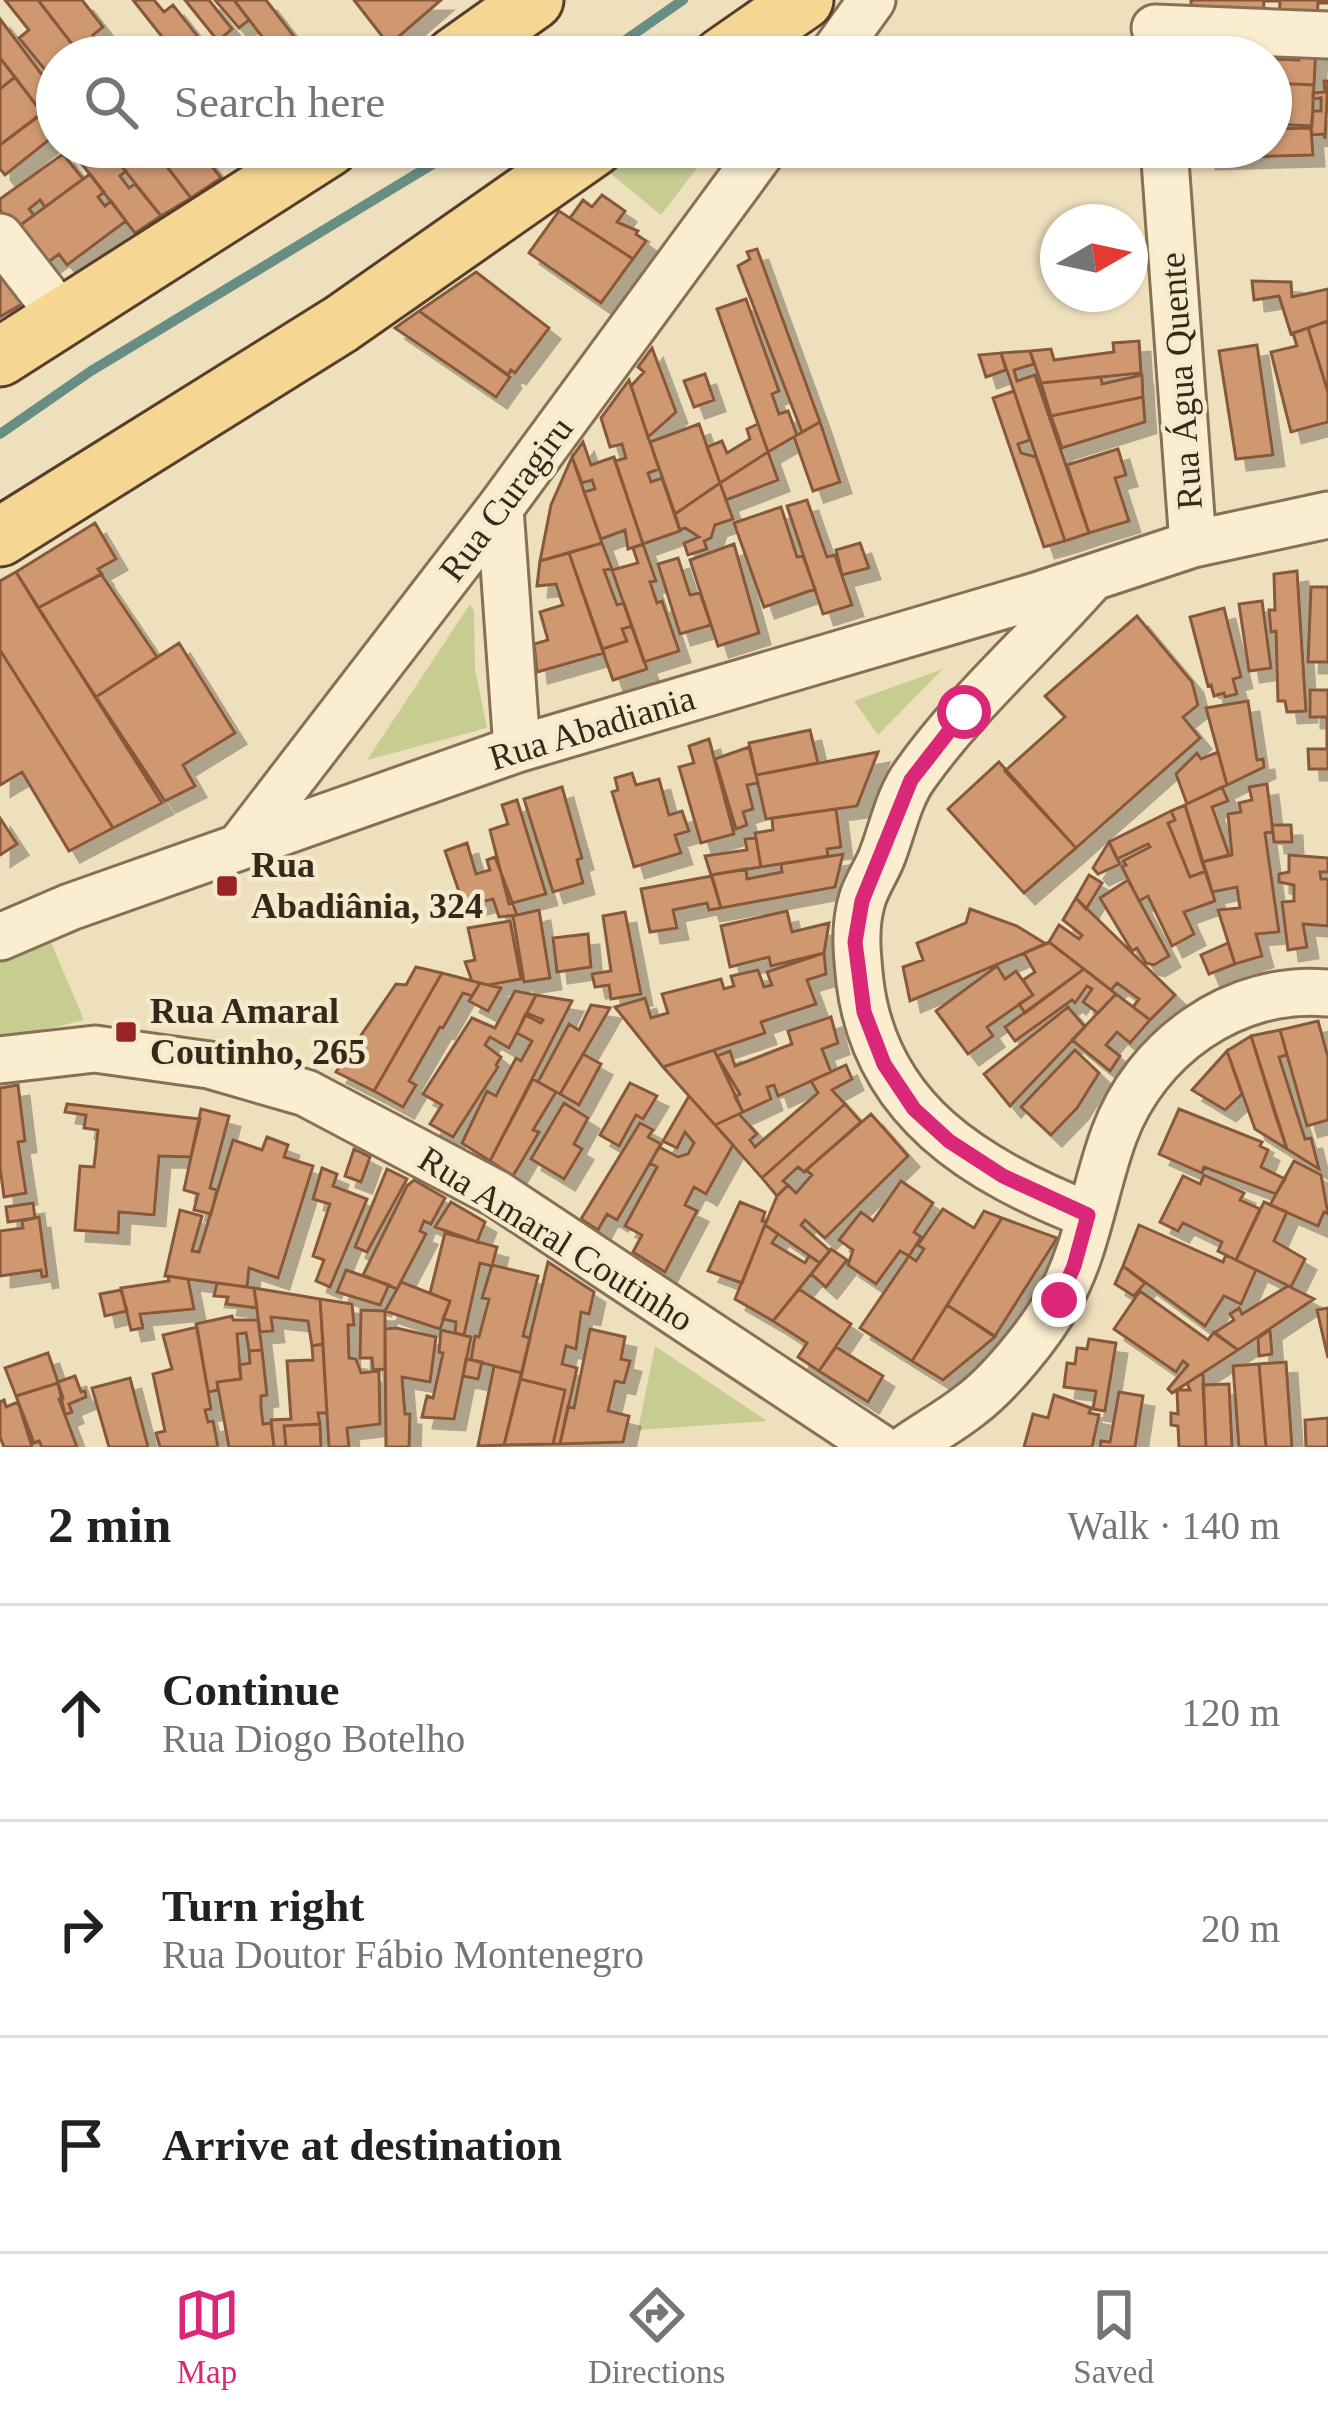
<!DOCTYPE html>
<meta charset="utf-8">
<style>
:root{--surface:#fff;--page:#f6f6f6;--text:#202124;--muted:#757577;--line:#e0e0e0;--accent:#db2777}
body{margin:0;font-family:Georgia,serif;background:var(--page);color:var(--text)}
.compass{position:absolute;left:1040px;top:204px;width:108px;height:108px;border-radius:50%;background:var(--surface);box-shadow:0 3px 9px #0004;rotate:81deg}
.stop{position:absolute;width:36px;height:36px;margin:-27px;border:9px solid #db2777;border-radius:50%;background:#fff}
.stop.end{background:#db2777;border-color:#fff;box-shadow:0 3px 12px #0008}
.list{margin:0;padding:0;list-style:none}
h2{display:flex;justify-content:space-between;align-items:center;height:156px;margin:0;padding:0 48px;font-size:51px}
h2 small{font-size:39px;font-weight:400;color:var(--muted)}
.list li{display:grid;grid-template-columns:78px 1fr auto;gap:36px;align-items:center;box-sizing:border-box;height:216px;padding:0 48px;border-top:3px solid var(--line)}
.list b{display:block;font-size:45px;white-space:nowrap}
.list p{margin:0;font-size:39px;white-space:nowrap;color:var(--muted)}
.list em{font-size:39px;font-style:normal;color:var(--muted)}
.icon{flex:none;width:66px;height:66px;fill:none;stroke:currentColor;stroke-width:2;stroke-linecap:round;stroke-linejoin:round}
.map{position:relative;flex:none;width:1328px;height:1447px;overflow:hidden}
.search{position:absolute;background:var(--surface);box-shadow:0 3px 9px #0004;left:36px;right:36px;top:36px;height:132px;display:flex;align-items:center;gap:30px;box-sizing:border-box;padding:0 42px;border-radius:66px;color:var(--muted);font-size:45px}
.sheet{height:804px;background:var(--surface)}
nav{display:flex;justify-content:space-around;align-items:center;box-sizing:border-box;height:168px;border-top:3px solid var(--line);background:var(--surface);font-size:33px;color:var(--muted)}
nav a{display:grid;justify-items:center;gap:6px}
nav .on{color:var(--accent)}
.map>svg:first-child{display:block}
.green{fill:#c7cd91}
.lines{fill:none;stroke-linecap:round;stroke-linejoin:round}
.stream{stroke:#688e84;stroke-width:10}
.building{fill:#cf9871;stroke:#88593b;stroke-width:3;filter:url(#shadow)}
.minor-casing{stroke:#887056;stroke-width:51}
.major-casing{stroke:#553e2b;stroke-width:63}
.minor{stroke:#faedd0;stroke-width:45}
.major{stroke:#f5d692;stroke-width:57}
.route{stroke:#db2777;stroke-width:15}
.poi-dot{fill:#992425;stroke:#f6eacd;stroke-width:4.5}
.labels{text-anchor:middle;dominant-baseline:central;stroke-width:9;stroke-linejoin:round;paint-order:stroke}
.street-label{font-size:36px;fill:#36281b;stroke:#f6eacd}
.poi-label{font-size:36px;font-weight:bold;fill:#36281b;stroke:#f6eacd;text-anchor:start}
</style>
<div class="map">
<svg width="1328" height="1447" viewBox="0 0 1328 1447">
<defs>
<filter id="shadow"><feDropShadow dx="11" dy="11" stdDeviation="0" flood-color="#0004"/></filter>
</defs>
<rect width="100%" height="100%" fill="#efe0bd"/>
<path class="green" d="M623,147H713L661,215L599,164Z
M470,604L474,611L475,669L487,728L367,760Z
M943,669L878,735L854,701Z
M47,933L84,1020L0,1041V957Z
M655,1346L767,1421L638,1430Z"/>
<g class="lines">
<path class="stream" d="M601,57L683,0
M0,434L91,371L461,147"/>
</g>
<path class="building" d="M5,0H38L82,57H57L51,77L19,38L29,30Z
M38,0H82L103,27L93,35L109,56L120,48L127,57H82Z
M133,0H154L164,12L173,5L214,57H178Z
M185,0H209L232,29L218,41Z
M215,0H234L249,20L239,28Z
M234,0H266L296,39L276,55Z
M354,0H441L389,45Z
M1191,0H1328V3H1318L1317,23L1279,22L1280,1H1264L1263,22L1192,19Z
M0,19L55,92L57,110L46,118L0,58Z
M1300,47H1316L1314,85L1271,83V59L1299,60Z
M0,58L15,77L0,89Z
M15,77L42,113L0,145V89Z
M1324,81H1328L1325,139L1324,134L1312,135L1311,128L1313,111H1321V98L1313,99V93L1325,92Z
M1271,83L1314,85L1312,126L1271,124Z
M39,116L55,135L5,175L0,169V145Z
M1311,128L1313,155L1205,158V147H1271V129Z
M75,147H106L126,171L120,176L129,188L135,184L161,216L135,233L71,150Z
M118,147H152L191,198L161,216L111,153Z
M152,147H197L221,178L191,198Z
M63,154L83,179L45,207L40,200L29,209L34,215L15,229L0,210V199Z
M90,174L104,192L98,197L105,206L111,201L126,221L67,265L59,254L43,266L15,229Z
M602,195L625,211L617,222L638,231L636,234L646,241L633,259L570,218L583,200L592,207Z
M559,211L633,259L601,303L529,253Z
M757,249L820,422L802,432L738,266L750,259L747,252Z
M476,272L549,328L515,373L511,370L508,375L419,311Z
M3,273L25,302L0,317V275Z
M1252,281L1291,282L1292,297L1328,289V321L1291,334L1279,296L1254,300Z
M746,299L779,391L772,394L779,414L788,411L797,435L768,452L717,309Z
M419,311L510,377L496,397L395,328Z
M1328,321V392L1308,328Z
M1308,328L1328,392V422L1291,432L1271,352L1297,346L1293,333Z
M1139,341L1141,373L1041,383L1030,351L1051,349L1054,360L1114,352L1113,343Z
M1257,345L1273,455L1236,459L1219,351Z
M652,348L676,412L648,437L631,386L644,372L638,367Z
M1030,351L1034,364L1014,370L1017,381L1035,375L1089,533L1065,541L1001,353Z
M1001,353L1006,370L986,377L979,355Z
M705,374L714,400L694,407L684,381Z
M1142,375L1143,397L1051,416L1041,383L1101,377L1102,384Z
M629,380L659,469L648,473L651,482L662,478L680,531L643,544L615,461L626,458L622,444L610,447L601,418Z
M1014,391L1030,440L1018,444L1021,453L1036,457L1065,541L1044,547L993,398Z
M1143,397L1145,422L1062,448L1051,416Z
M820,422L840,482L813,491L794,437Z
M699,424L720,483L675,514L650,442Z
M758,424L768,452L720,483L707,447L722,441L727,453L750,439L747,429Z
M583,442L591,465L614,457L643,544L628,549L625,530L601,539L584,492L595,489L592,480L582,483L572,457Z
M1118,449L1126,475L1115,478L1129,521L1089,533L1067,465Z
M768,452L778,480L726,500L720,483Z
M572,457L602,543L540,561L551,505Z
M720,483L733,519L715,525L711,538L704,541L707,549L688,555L684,543L699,537L685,528L680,530L675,514Z
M807,500L827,557L835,555L852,605L823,614L787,506Z
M781,507L797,557L803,556L815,589L764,607L734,523Z
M95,523L116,559L98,569L102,574L38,608L16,572Z
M602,543L612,569L604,570L617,605L624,603L632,626L622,629L627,641L602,649L569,553Z
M860,543L869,568L842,575L836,550Z
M643,544L656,581L650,582L657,603L662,601L679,651L644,662L612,570L638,563L633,548Z
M734,544L759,633L718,646L690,560Z
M569,553L604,653L537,672L534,644L548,640L540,612L563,605L556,584L537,586L540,561Z
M678,558L690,595L700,593L711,625L680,634L658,564Z
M1297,571L1306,711L1287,712L1285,701H1278L1276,631L1271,632L1269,610H1275L1274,574Z
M16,572L162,803L113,828L0,650V581Z
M101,574L157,657L96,697L38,608Z
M1311,587H1328V662H1308Z
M1262,601L1271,668L1249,671L1239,604Z
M1224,608L1241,677L1233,679L1237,694L1225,697L1224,693L1214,696L1211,685L1208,686L1190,617Z
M1137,616L1192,682L1198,705L1183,717L1200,738L1076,848L1005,771L1065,717L1045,696Z
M632,626L647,669L613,680L602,649L627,641L622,629Z
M179,643L235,733L183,765L195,786L165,801L96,697Z
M0,650L113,828L69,851L22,772L0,785Z
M1310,690H1328V769H1309L1308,749H1327V717H1310Z
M1248,701L1257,760L1263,759L1264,767L1227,785L1206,708Z
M810,730L818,763L756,775L749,743Z
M709,739L734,834L701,843L679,767L694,763L689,746Z
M749,747L758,783L747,785L753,809L743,812L747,825L736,829L715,759Z
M878,752L857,806L766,819L756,775Z
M1218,752L1227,785L1187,804L1176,774L1197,753L1201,759Z
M999,762L1076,848L1024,893L948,809Z
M632,773L636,785L659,779L669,815L682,811L689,831L675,835L681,853L634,867L612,792L618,790L615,778Z
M1267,784L1273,832L1265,833L1279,932L1256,934L1262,956L1235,964L1218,910L1240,908L1237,887L1212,892L1202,862L1232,855L1228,814L1241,812L1239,803L1252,800L1249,787Z
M562,787L582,858L577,860L583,883L553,892L524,799Z
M1222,787L1228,801L1212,807L1229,855L1202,862L1185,805Z
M517,800L546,894L509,904L490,830L508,824L502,805Z
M1185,805L1206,871L1190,877L1168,823L1175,820L1171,811Z
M836,809L841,847L827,849L828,856L761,867L755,833L773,830L772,818Z
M1171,811L1175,820L1168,823L1190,877L1206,871L1215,901L1184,912L1194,934L1172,946L1148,896L1139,901L1122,867L1126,865L1123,861L1150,847L1148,844L1117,859L1109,842Z
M0,818L17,844L0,855Z
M1272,825H1291L1292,842H1274Z
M756,838L761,867L711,875L705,856L747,850L745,839Z
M1109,842L1120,864L1098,874L1093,868Z
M467,843L476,874L490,870L487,860L495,857L517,915L499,917L493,899L464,906L445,851Z
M843,854L835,887L721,908L711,875L746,869L747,879L782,872L781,864Z
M1289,855L1328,858V872H1320L1321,879H1328V926L1303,924L1307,947L1288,950L1282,902L1294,901V885L1279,882V874L1289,872Z
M1089,875L1102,883L1086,909L1076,898Z
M712,876L721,908L709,910L707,903L673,910L677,928L650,932L641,889Z
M1128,880L1169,956L1154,965L1146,963L1137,948L1132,951L1100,898Z
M1076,898L1175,995L1150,1020L1133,1007L1139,999L1117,983L1111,990L1049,942L1059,925L1079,939L1082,935L1063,920Z
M970,909L1017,926L1046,944L910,1001L903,967L923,960L917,943L966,923Z
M539,910L550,978L524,982L513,916Z
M787,911L792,932L829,923L824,953L771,966L769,957L730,967L721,926Z
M625,912L641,994L611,999L609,985L595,987L592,974L611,971L603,916Z
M510,921L521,979L488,985L472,981L465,962L475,960L468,928Z
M588,934L591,967L557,972L553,938Z
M1049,942L1084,969L1025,1013L1019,1004L1033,995L1023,980L1035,972L1024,953Z
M1228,943L1235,964L1209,974L1201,955Z
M824,953L826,974L807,980L816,1004L761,1022L765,1033L663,1067L615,1007L645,998L651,1018L668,1013L662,994L721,979L724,989L734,986L731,976L758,970L764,987L772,985L767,972Z
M997,966L1005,979L1016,971L1033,995L987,1027L993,1036L968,1054L936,1011Z
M416,967L442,973L374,1091L336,1072L396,984L406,985Z
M1084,969L1116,994L1098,1013L1083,1002L1092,989L1087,986L1075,1003L1072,1000L1015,1041L1005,1027Z
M442,973L480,983L472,996L463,993L443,1028L440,1027L409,1081L416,1085L403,1107L374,1091Z
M480,983L501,988L488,1011L469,1001Z
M515,991L536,995L509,1048L490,1037L485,1045L501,1057L496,1065L498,1067L453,1137L430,1124L442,1105L423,1094L472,1018L495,1028Z
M1116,994L1150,1020L1130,1043L1117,1032L1106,1045L1120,1056L1110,1071L1072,1040Z
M536,995L572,1001L490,1161L462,1143L487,1091L496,1096L516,1058L521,1061L532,1041L517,1033L525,1015L541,1023L543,1020L527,1013Z
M591,1005L610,1008L560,1094L538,1082L569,1024L579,1030Z
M1068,1007L1085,1027L1010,1106L984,1074Z
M831,1017L838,1043L822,1049L831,1072L778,1096L774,1085L767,1087L771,1099L743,1112L735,1097L740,1094L717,1056L730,1051L735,1066L792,1044L788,1031Z
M1318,1021L1328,1057V1120L1307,1126L1280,1030Z
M1280,1030L1287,1055L1279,1057L1305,1139L1311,1138L1319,1169L1287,1149L1251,1036Z
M1251,1036L1276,1117L1287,1149L1255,1129L1227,1051Z
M714,1050L743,1112L715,1125L663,1067Z
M1075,1050L1099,1073L1077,1108L1051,1135L1021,1107Z
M1227,1051L1242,1094L1225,1110L1192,1090Z
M583,1054L601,1064L579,1105L560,1094Z
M846,1065L852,1079L832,1090L845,1104L762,1178L715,1125L739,1114L757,1134L750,1140L755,1147L818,1093L811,1081Z
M533,1079L556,1092L533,1130L539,1132L513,1176L490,1161Z
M630,1083L657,1096L643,1119L636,1115L619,1146L600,1135Z
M18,1085L25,1141L18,1142L26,1193L4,1197L0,1167V1088Z
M689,1096L733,1145L706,1194L694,1187L685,1205L697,1211L665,1272L633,1252L642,1235L625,1226L657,1167L650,1163L659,1147L678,1157L688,1154L694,1143L685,1132L677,1148L663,1141Z
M564,1103L588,1118L574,1144L582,1149L564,1179L531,1159Z
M67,1104L200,1119L191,1157L159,1156L154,1215L119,1212L118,1233L75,1230L80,1166L94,1167L98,1130L84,1128L86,1115L65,1112Z
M845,1104L861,1122L804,1172L798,1167L783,1181L788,1185L777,1196L762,1178Z
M201,1109L229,1116L210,1188L217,1190L211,1214L194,1210L198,1194L184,1190Z
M1179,1109L1262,1142L1260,1146L1268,1150L1261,1167L1285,1179L1276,1194L1204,1167L1202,1173L1159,1154Z
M871,1114L908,1156L825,1238L805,1220L801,1225L830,1251L820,1263L765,1225L777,1196L788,1185L796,1193L812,1175L806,1170Z
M640,1123L653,1130L648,1137L661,1144L617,1220L607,1214L598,1230L581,1219Z
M267,1137L288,1145L284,1157L313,1166L278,1278L249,1268L247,1287L165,1276L180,1210L202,1216L192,1251L199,1252L233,1140L262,1150Z
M354,1149L370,1157L361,1182L345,1176Z
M1294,1161L1321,1175L1328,1214L1324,1212L1318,1226L1270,1205Z
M322,1168L337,1174L333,1186L367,1199L330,1287L316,1281L324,1260L313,1256L330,1204L313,1199Z
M387,1169L407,1179L367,1252L355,1247Z
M1204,1175L1244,1193L1240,1200L1260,1209L1236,1260L1218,1251L1222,1242L1183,1223L1178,1231L1160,1222L1183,1176L1200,1184Z
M414,1180L445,1198L431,1224L424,1221L420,1231L426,1234L397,1289L363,1275L407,1186Z
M901,1181L933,1203L914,1232L921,1237L909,1256L900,1251L876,1284L848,1265L853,1250L839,1240L861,1212L873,1221Z
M451,1202L485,1222L477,1242L435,1227Z
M740,1202L765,1212L762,1221L766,1222L742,1283L708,1271Z
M1264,1202L1287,1212L1274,1241L1305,1259L1291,1287L1236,1260Z
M33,1203L35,1218L8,1222L6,1207Z
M943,1209L974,1228L984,1211L1002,1218L912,1361L860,1328L909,1256L916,1261L924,1249L918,1245Z
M39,1217L47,1276L42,1277L41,1270L0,1276V1231L23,1228L22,1221Z
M1002,1218L1057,1238L995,1336L947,1305Z
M765,1225L778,1234L772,1243L805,1263L809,1256L820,1263L773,1321L735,1299Z
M1139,1225L1223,1262L1226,1255L1256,1270L1241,1304L1224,1296L1205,1326L1123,1266Z
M445,1233L497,1247L492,1266L480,1263L464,1335L455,1333L456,1322L443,1319L450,1301L430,1293Z
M831,1249L847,1260L826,1287L811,1274Z
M548,1262L594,1292L589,1314L581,1312L576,1349L566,1346L562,1364L577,1368L560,1444H553L565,1390L520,1379Z
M492,1265L538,1276L523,1336L530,1338L522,1373L471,1360L475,1336L479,1337L489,1299L482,1298Z
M1123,1266L1145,1283L1134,1296L1115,1284Z
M346,1270L389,1285L380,1305L337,1292Z
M168,1276L188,1279L194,1309L140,1314L143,1328L131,1330L121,1288L169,1281Z
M401,1282L450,1301L440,1329L385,1311Z
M217,1283L254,1288L257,1308L226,1304L228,1297L214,1296Z
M1288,1286L1314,1299L1238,1350L1214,1333L1234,1320L1230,1314L1239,1308L1242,1314Z
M254,1288L320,1299L323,1344L312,1346L308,1321L271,1317L273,1331L260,1332Z
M799,1289L851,1324L819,1371L798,1357L807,1343L773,1321Z
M121,1290L127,1311L105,1316L100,1294Z
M1140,1291L1208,1340L1214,1332L1238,1350L1172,1393L1168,1389L1188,1365L1183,1361L1176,1372L1114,1329Z
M320,1299L352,1304L354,1325H348L349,1358L356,1359L361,1373L379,1371L380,1424L347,1428L349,1447H329Z
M947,1305L995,1337L943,1380L912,1361Z
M1328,1308V1358L1317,1310Z
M361,1310L385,1311V1369L373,1370L372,1358H360Z
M232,1316L233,1320H258L262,1350L249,1351L246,1333L237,1334L241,1379L217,1382L218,1390L208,1392L196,1324Z
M197,1327L211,1409L205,1410L208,1422L213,1421L218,1447H160L156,1433L165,1431L153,1374L172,1369L163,1335Z
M396,1328L436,1337L430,1382L402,1377L405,1414H410L409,1447H386L385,1329Z
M590,1329L625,1337L621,1359L630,1361L624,1383L615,1381L608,1411L629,1416L623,1442L560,1444L568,1406L574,1408Z
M441,1330L471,1337L454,1419L422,1417L427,1396L433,1398L443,1353L439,1352Z
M1270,1330L1272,1354L1259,1356L1258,1338Z
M1089,1339L1116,1343L1105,1411L1093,1409L1096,1391L1064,1387L1067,1363L1075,1364L1077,1348L1087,1349Z
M323,1344L327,1413H318L320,1424L284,1426L286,1447H274L271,1420L291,1419L287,1361L313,1360L312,1346Z
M836,1347L883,1376L868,1402L819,1371Z
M262,1350L267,1395L261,1396V1407L263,1424L271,1423L274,1447H229L217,1382L241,1379L239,1365L250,1363L249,1351Z
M48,1353L58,1382L75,1376L81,1392L85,1391L86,1397L69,1404L72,1412L65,1415L58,1383L16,1396L5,1368Z
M466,1359L482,1362L478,1379L463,1376Z
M1286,1362L1292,1447H1266L1259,1364Z
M1259,1364L1266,1447H1239L1233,1366Z
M494,1366L522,1373L504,1445L478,1446Z
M1203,1373L1206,1447H1179L1178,1426L1171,1425V1413L1178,1414L1177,1390H1190L1187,1383Z
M130,1378L148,1447H109L92,1388Z
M520,1379L565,1390L553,1444L504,1445Z
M58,1383L63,1398L59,1399L77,1447H42L39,1441L34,1443L16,1396Z
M1229,1384L1232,1447H1206L1203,1385Z
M1119,1392L1143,1396L1135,1447H1100L1101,1441L1110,1442Z
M1054,1395L1091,1408L1089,1413L1099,1415L1092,1447H1024L1033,1414L1048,1418Z
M4,1400L6,1407L18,1402L32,1447H4L0,1437V1402Z
M1328,1418V1447H1306L1305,1420Z
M320,1424L321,1447H286L284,1426Z"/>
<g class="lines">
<defs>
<path id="minor" d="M1155,28L1328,35
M831,57L872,0
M1164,147L1193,544
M0,237L62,317
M500,508L517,749
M240,846L500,508L765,147
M0,937L70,907L517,749L1036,596L1193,544L1328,515
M0,1060L95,1049L209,1065L306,1093L497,1194L879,1447
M1088,1215C976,1171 876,1111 860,982C857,954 854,927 862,900C866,886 875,873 881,859C892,832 898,798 915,775C966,703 1033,645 1091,579
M908,1447C928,1433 950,1421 969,1406C999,1384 1040,1334 1058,1301C1087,1251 1094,1189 1114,1135C1146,1048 1234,984 1328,993"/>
<path id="major" d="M454,57L534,0
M722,57L804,0
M0,357L329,147
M0,537L341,324L594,147"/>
</defs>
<use href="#minor" class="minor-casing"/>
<use href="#major" class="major-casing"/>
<use href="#minor" class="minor"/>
<use href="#major" class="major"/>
</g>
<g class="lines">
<path class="route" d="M964,712L911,780L862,901L855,942L864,1012L884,1064L914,1109L949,1141L1003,1176L1088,1215L1074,1266L1059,1300"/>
</g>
<g class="poi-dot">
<rect x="215" y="874" width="24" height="24" rx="6"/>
<rect x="114" y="1020" width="24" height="24" rx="6"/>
</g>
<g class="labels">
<g class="street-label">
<text transform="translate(1181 381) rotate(-94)">Rua Água Quente</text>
<text transform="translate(506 499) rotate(-53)">Rua Curagiru</text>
<text transform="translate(592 728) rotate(-17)">Rua Abadiania</text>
<text transform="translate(556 1239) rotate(32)">Rua Amaral Coutinho</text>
</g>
<g class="poi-label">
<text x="251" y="865">Rua<tspan x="251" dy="41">Abadiânia, 324</tspan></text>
<text x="150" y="1011">Rua Amaral<tspan x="150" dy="41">Coutinho, 265</tspan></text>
</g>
</g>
</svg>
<svg class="compass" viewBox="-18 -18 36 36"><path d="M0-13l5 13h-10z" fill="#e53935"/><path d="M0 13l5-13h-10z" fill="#757577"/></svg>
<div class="stop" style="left:964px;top:712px"></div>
<div class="stop end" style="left:1059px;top:1300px"></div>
<div class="search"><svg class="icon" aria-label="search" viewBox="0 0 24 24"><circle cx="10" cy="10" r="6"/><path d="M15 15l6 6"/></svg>Search here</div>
</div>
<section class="sheet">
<h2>2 min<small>Walk · 140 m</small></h2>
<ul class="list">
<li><svg class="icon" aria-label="ahead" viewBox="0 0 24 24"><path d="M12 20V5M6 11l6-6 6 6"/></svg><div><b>Continue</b><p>Rua Diogo Botelho</p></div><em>120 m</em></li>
<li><svg class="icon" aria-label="right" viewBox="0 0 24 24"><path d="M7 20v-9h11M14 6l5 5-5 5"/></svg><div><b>Turn right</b><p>Rua Doutor Fábio Montenegro</p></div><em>20 m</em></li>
<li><svg class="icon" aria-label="arrive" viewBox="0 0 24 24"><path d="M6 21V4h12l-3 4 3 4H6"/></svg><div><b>Arrive at destination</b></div></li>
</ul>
</section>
<nav>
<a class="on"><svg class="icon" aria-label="map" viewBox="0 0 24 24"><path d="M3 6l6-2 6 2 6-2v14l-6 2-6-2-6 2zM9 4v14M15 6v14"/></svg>Map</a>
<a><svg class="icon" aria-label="directions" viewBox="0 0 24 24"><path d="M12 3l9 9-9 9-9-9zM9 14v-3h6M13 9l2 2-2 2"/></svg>Directions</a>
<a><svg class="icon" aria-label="saved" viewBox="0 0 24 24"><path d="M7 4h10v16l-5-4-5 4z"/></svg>Saved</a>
</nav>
